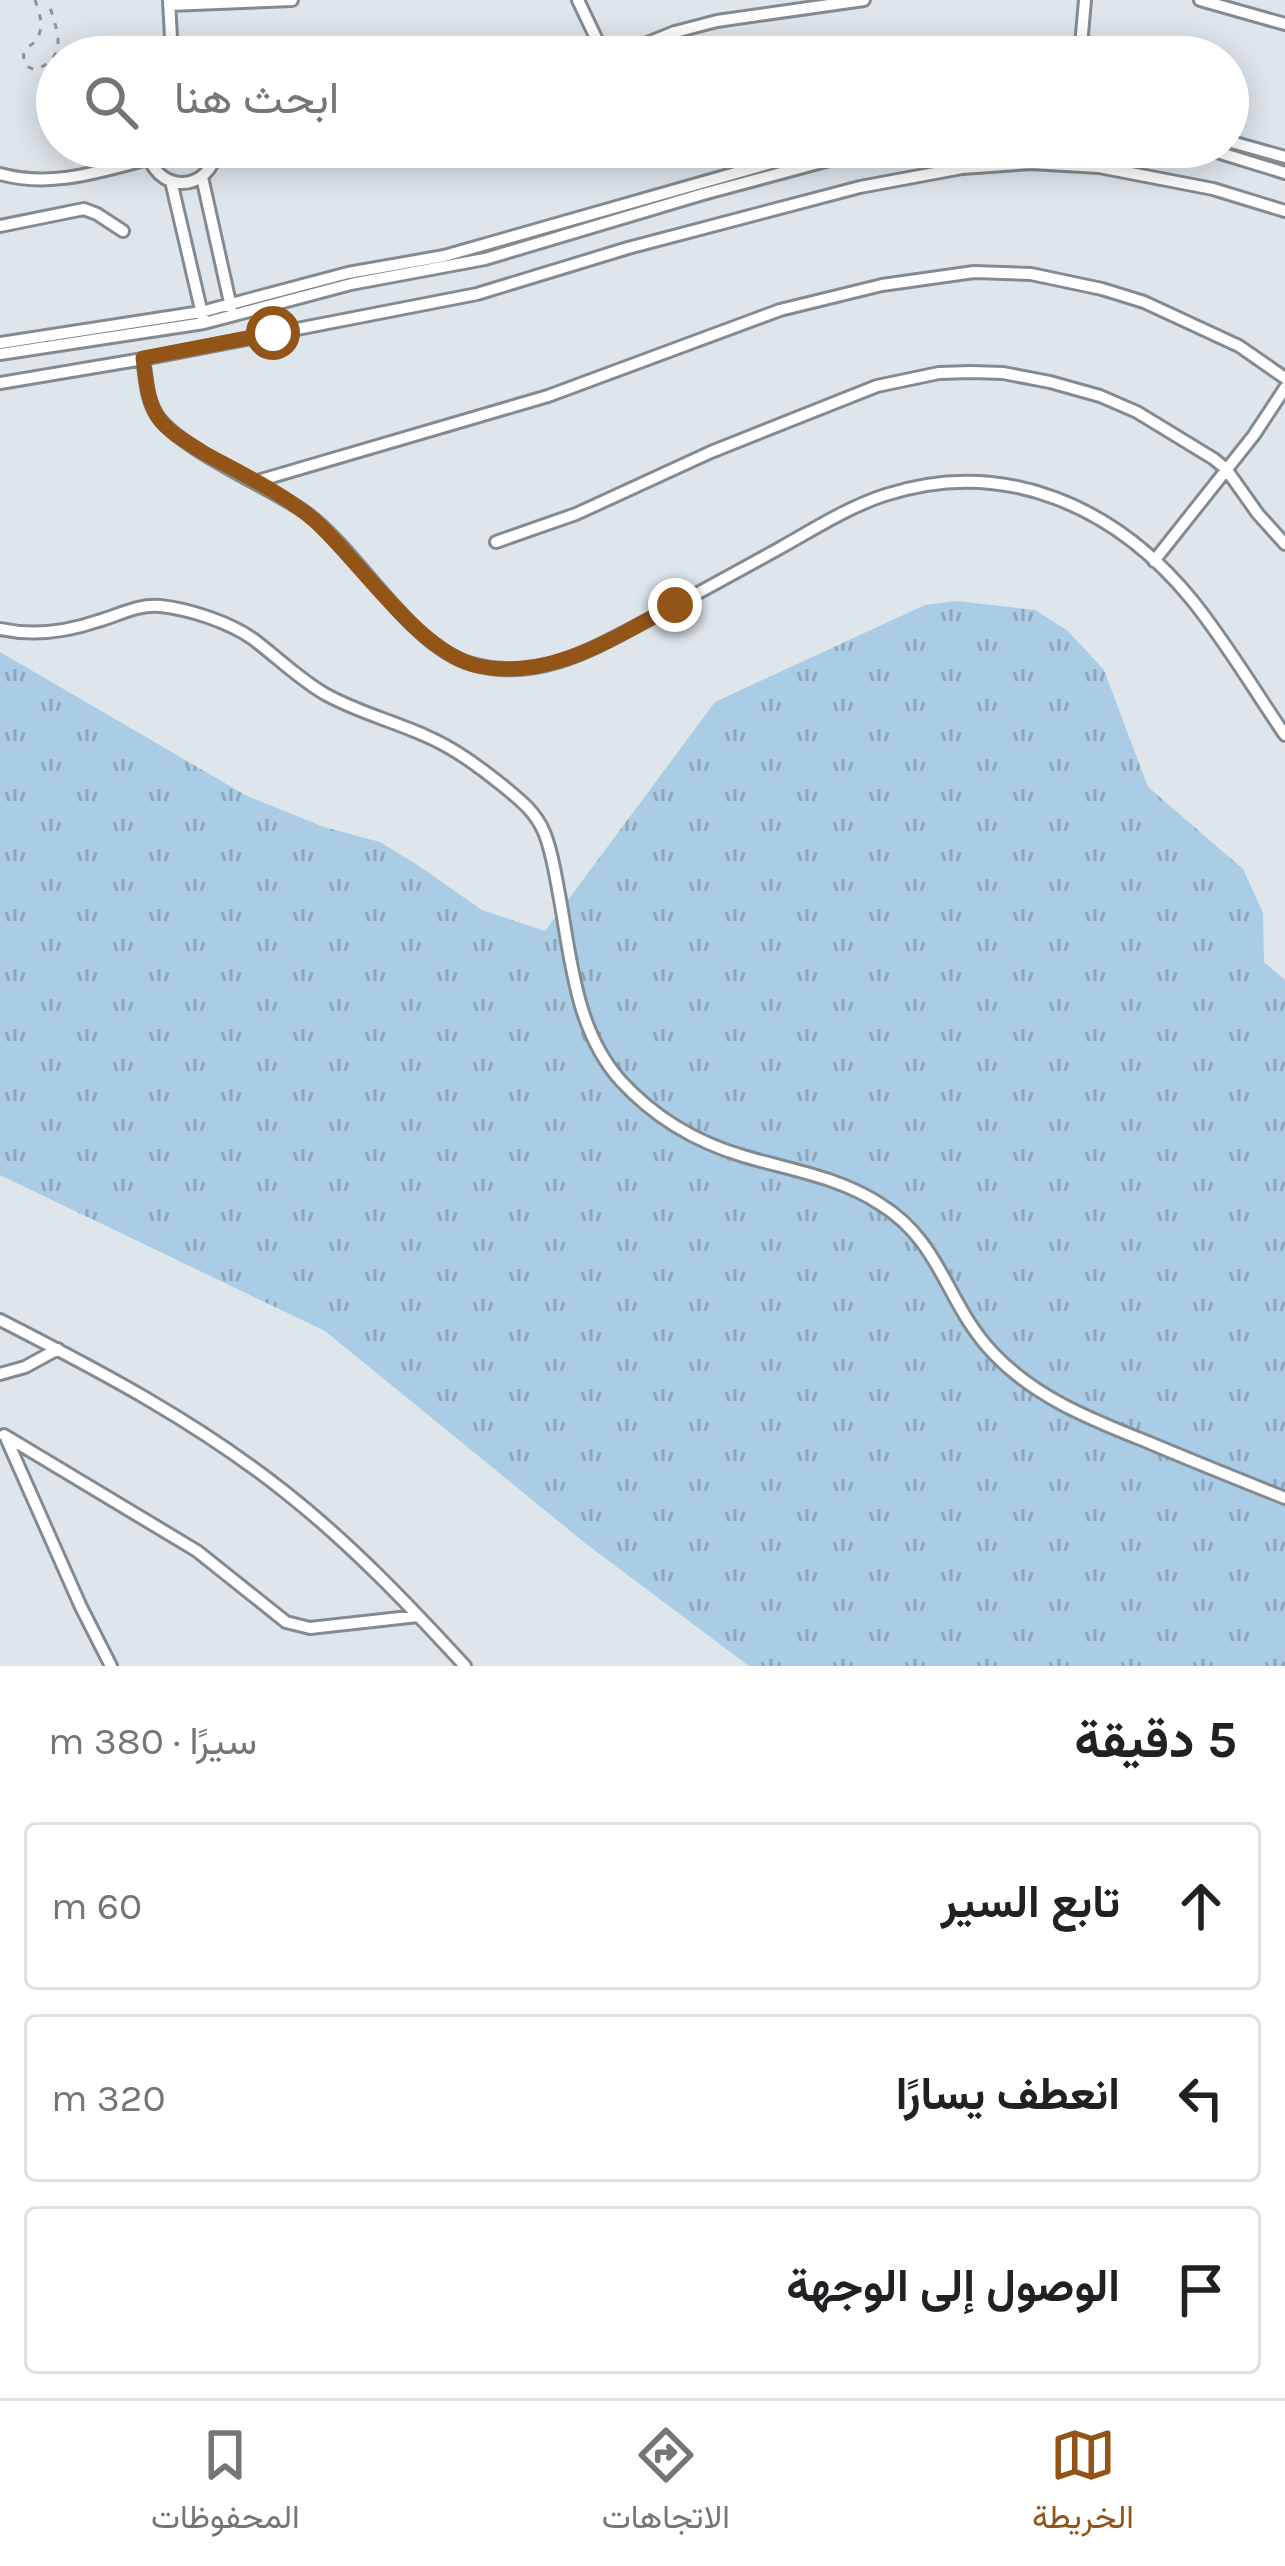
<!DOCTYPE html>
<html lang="ar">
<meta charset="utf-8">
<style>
:root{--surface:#fff;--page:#f6f6f6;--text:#202124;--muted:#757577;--line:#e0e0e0;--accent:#925517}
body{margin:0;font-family:Karla,Vazirmatn,sans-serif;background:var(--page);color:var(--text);direction:rtl}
.stop{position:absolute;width:36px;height:36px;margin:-27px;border:9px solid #925517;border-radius:50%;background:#fff}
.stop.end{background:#925517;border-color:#fff;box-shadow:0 3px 12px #0008}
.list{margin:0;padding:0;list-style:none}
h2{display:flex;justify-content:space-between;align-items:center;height:156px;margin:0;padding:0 48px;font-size:51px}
h2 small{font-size:39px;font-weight:400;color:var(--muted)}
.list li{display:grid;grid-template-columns:78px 1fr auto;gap:36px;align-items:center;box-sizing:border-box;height:168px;margin:0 24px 24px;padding:0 24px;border:3px solid var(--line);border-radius:12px}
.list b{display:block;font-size:45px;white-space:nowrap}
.list em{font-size:39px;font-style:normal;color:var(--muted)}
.icon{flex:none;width:66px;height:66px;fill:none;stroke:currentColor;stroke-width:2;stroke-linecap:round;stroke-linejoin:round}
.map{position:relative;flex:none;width:1285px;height:1666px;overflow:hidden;direction:ltr}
.search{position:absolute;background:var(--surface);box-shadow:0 6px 30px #0003;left:36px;right:36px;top:36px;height:132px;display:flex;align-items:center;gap:30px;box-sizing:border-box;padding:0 42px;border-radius:66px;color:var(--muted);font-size:45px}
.sheet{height:732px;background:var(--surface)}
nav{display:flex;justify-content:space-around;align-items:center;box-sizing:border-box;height:168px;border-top:3px solid var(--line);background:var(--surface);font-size:33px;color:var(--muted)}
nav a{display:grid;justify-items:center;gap:6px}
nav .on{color:var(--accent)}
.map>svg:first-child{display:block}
.grass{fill:url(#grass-tufts)}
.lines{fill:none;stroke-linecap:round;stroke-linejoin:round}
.minor-casing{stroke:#838b90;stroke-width:16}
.path{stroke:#8f9498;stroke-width:3;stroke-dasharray:6 9;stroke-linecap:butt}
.minor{stroke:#fff;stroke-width:10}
.route{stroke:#925517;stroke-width:15}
</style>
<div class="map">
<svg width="1285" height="1666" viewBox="0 0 1285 1666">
<defs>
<pattern id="grass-tufts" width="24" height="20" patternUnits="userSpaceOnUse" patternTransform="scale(3)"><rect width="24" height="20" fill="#aacce5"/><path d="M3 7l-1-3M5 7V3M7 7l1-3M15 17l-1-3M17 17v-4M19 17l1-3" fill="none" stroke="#8ba7bb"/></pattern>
</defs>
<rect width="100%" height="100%" fill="#dee6ec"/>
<path class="grass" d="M956,601L1035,610L1068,631L1104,670L1148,787L1243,869L1263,913L1264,962L1285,980V1666H749L585,1543L325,1331L0,1175V652L247,796L324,827L380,842L419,866L482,910L545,931L715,702L925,605Z"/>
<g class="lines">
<defs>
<path id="minor" d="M169,0L172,57
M578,0L605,57
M1200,0L1285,24
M169,5L292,0
M613,57L675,32L717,21L864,0
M1080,57L1085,0
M1228,141L1285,157
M146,147C154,195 210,195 218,147
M1201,147L1285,173
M0,174C51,188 99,172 148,159
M202,177L231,307
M171,181L203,318
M0,226L84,209L97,214L123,231
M0,343L201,312L348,273L444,256L827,147
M0,354L204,323L351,284L485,259L703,194L878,147
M143,359C146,376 146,396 155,412C173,446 269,487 305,512C358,550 409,646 472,664C535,682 590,651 644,622C689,598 735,573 780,548C814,529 848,507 885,495C1005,456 1116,507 1192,600C1226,642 1254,690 1285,735
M0,383L143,359L477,294L628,248L860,187L962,168L1031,163L1099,167L1213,189L1285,211
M254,482L548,396L780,310L882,285L974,272L1031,274L1102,289L1144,302L1239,346L1285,378
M496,542L576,514L711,452L877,386L939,373L971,372L1003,373L1050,382L1100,396L1137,412L1214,459L1226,469L1258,514L1285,544
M1154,561L1254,435L1285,388
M0,629C33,636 66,632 98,621C119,615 138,604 160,606C189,609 229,622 253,639C277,657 299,679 325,694C357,712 393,721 426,736C454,748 478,766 502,785C519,799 535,811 544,832C552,851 555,873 559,894C571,958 575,1030 621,1081C654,1117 696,1142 743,1156C790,1170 839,1177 880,1204C943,1243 945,1303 994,1354C1037,1399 1093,1420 1150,1443C1195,1462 1240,1480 1285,1498
M0,1320C100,1371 197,1422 285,1492C351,1544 409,1605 465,1666
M0,1374L25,1367L58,1349
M4,1435L197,1551L286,1622L310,1628L418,1616
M7,1440L81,1607L111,1666"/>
</defs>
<use href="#minor" class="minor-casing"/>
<path class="path" d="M35,0C38,9 43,22 40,31C36,51 17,42 26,66L35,70C72,55 55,28 48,0"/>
<use href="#minor" class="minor"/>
</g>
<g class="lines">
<path class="route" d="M273,333L143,358C146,379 147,403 160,420C171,434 189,443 204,453C240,473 283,493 314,520C359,560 419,653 478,666C551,681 613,638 675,605"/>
</g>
</svg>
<div class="stop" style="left:273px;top:333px"></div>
<div class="stop end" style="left:675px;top:605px"></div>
<div class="search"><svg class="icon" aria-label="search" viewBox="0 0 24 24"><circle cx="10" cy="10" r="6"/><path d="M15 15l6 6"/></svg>ابحث هنا</div>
</div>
<section class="sheet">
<h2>5 دقيقة<small>سيرًا · 380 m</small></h2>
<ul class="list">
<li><svg class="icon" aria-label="ahead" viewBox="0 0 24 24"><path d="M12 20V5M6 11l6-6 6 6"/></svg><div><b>تابع السير</b></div><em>60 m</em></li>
<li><svg class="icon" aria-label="left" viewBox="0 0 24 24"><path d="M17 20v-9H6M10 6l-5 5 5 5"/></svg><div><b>انعطف يسارًا</b></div><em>320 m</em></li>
<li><svg class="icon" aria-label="arrive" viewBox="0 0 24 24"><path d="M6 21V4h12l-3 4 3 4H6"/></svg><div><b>الوصول إلى الوجهة</b></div></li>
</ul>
</section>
<nav>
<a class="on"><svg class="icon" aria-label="map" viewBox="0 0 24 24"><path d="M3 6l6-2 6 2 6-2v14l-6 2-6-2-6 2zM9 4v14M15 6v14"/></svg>الخريطة</a>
<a><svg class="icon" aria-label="directions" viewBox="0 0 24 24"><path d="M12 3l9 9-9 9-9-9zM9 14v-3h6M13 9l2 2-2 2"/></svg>الاتجاهات</a>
<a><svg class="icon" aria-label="saved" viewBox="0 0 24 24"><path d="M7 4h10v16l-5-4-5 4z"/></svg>المحفوظات</a>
</nav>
